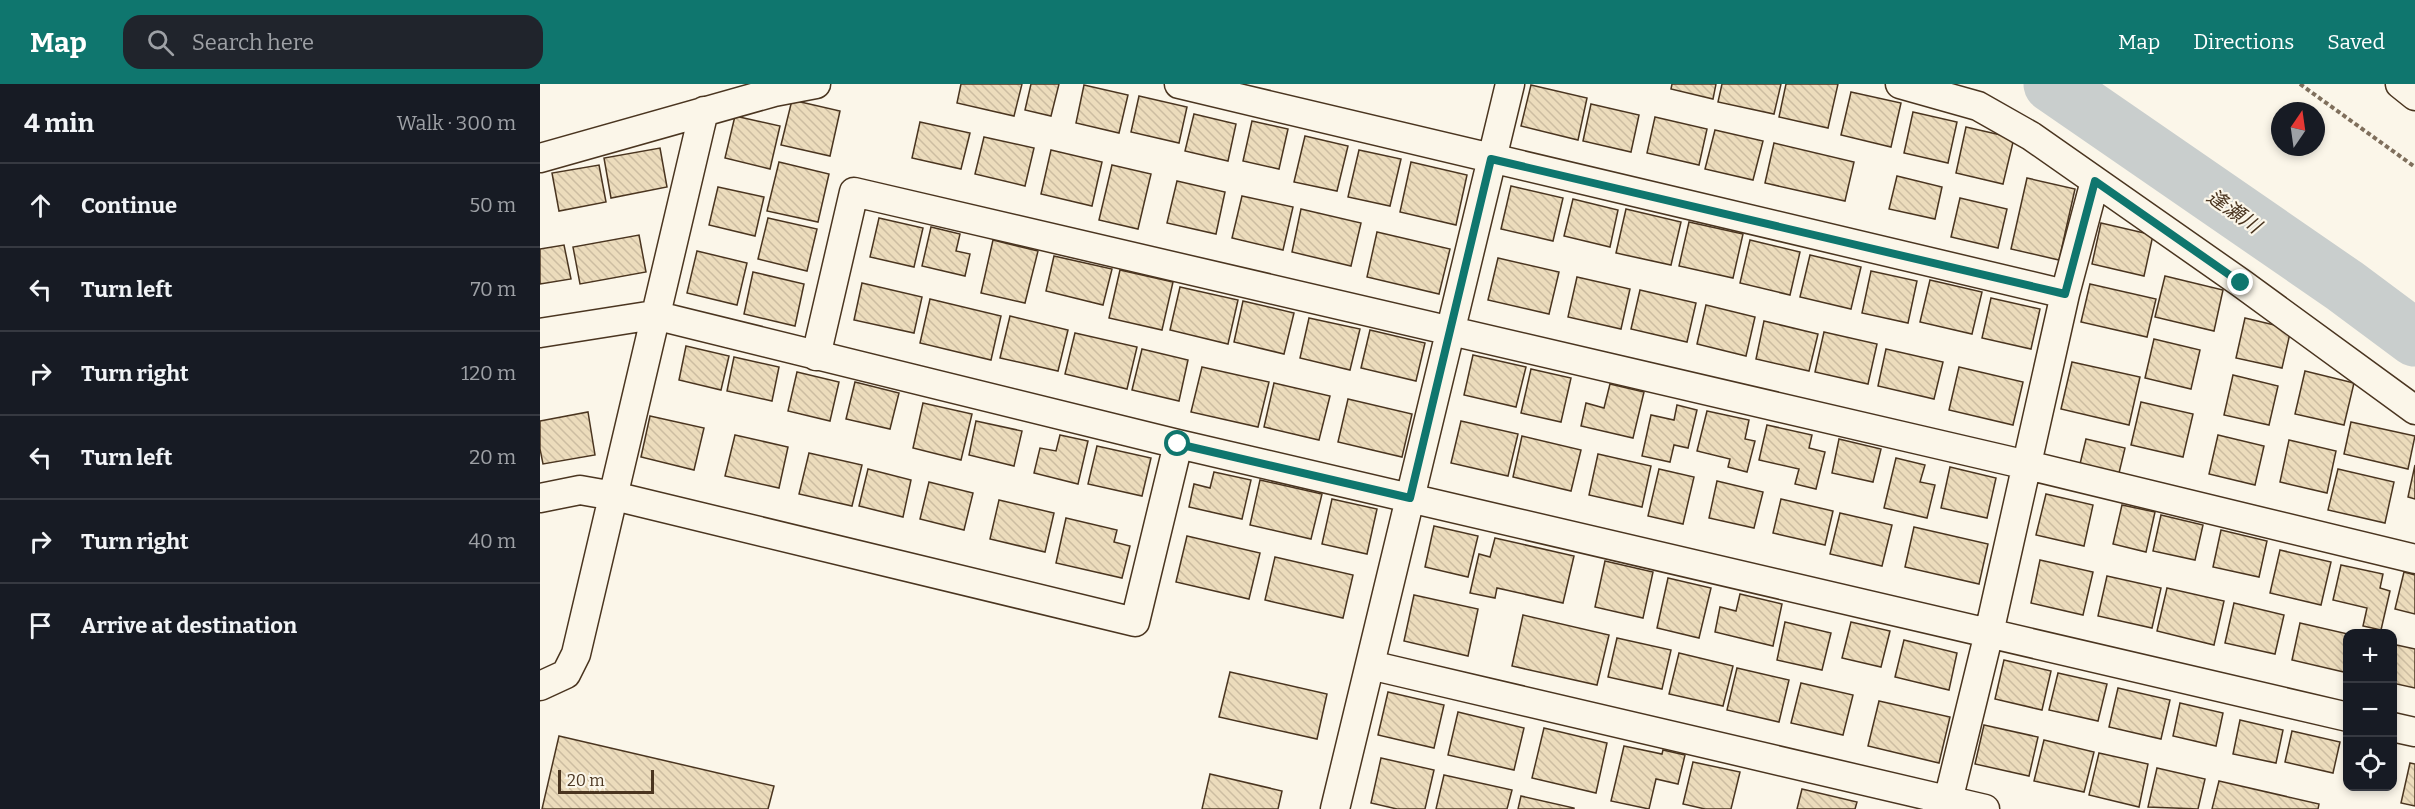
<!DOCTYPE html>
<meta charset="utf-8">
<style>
:root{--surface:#171b24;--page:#20242c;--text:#f1f3f6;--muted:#9ea1a6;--line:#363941;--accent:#0f766e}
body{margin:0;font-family:Bitter,"Noto Sans JP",serif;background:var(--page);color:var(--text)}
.controls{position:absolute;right:18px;bottom:18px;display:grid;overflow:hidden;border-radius:12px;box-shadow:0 3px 9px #0003}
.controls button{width:54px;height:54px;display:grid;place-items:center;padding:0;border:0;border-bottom:2px solid var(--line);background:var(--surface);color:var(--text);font:30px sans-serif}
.compass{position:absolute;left:1731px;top:18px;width:54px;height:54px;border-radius:50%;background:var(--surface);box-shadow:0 3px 9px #0003;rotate:13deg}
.scale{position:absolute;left:18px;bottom:15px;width:96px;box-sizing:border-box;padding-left:6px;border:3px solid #4a3520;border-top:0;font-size:16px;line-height:21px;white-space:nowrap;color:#4a3520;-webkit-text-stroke:4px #fbf6e9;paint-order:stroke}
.stop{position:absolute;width:18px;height:18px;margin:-14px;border:4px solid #0f766e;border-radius:50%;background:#fff}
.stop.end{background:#0f766e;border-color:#fff;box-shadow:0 2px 6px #0008}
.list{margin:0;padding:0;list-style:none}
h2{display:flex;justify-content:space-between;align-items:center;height:78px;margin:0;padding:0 24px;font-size:26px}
h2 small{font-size:20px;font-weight:400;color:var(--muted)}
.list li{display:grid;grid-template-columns:39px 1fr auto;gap:18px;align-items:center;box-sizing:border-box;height:84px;padding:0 24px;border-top:2px solid var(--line)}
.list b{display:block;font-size:22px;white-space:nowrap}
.list em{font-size:20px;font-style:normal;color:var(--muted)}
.icon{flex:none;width:33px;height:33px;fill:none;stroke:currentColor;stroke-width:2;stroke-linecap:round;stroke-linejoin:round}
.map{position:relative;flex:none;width:1875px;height:725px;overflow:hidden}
header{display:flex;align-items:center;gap:36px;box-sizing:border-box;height:84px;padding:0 30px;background:var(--accent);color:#fff}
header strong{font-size:28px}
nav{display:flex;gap:33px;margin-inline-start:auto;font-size:21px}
.search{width:420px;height:54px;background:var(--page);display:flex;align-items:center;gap:15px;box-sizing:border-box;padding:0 21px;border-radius:18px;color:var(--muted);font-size:22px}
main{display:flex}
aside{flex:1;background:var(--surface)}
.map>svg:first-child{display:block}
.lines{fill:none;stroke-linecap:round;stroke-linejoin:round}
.river{stroke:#c9cecd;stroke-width:57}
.building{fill:url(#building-back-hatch);stroke:#4a3520;stroke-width:1.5}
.minor-casing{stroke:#4a3520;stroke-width:31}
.path{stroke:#7f6f5c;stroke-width:4;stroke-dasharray:4.5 3;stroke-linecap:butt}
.minor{stroke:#fbf6e9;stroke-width:28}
.route{stroke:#0f766e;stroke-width:8}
.labels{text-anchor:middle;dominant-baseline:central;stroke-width:4.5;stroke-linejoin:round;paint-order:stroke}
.water-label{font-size:20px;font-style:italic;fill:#4a3520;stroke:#fbf6e9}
</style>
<header>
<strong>Map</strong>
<div class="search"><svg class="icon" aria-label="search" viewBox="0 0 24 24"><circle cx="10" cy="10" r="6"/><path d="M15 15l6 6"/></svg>Search here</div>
<nav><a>Map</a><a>Directions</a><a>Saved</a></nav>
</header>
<main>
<aside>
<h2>4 min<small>Walk · 300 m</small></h2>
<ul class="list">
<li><svg class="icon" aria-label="ahead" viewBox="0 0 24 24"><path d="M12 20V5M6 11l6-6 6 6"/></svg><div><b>Continue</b></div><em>50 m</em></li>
<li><svg class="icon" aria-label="left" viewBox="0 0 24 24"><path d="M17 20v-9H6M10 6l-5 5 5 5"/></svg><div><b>Turn left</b></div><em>70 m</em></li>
<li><svg class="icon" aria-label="right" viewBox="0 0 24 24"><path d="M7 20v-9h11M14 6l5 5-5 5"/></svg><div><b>Turn right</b></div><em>120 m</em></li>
<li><svg class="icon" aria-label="left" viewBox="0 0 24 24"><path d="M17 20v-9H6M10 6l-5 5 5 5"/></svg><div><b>Turn left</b></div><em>20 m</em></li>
<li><svg class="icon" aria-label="right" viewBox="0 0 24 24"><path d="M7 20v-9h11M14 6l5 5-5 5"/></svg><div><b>Turn right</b></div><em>40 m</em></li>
<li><svg class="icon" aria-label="arrive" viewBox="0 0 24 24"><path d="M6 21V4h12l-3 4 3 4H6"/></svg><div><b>Arrive at destination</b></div></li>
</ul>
</aside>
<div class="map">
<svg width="1875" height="725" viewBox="0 0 1875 725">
<defs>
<pattern id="building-back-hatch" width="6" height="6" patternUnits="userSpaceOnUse" patternTransform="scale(1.5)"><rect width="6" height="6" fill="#ecdcbc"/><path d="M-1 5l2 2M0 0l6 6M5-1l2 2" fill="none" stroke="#ccbda1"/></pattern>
</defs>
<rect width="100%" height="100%" fill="#fbf6e9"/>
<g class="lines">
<path class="river" d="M1512,0L1805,202L1875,254"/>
</g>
<path class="building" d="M421,0H482L474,32L417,19Z
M491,0H519L511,32L485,26Z
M1132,0H1176L1173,15L1131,5Z
M1182,0H1241L1234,30L1178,18Z
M1246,0H1298L1288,44L1239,33Z
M544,1L588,11L579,49L536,39Z
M991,1L1047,14L1038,56L981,42Z
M1311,8L1361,19L1351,63L1301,51Z
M599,12L647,23L639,59L591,48Z
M252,16L300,27L290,72L241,61Z
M1051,20L1099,31L1091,68L1043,57Z
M1373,28L1417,38L1408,79L1364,69Z
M654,30L696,40L688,77L645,67Z
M195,32L240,42L230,85L185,74Z
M1115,33L1167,45L1159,81L1107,69Z
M712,37L748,45L739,85L703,77Z
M380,38L430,49L421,85L372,74Z
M1426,43L1474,54L1463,100L1416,89Z
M1175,46L1223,57L1213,96L1165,85Z
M765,52L808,62L797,107L754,98Z
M444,53L494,64L485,102L435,90Z
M1234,59L1314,78L1305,117L1225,99Z
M120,64L127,103L71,114L64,74Z
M511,66L562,78L552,122L501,110Z
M819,66L861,75L850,122L808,113Z
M239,78L289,90L278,138L227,127Z
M871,78L927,91L916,141L860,128Z
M59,81L66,118L19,127L12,89Z
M572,81L611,90L598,145L559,136Z
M1357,92L1402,103L1395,135L1349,125Z
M1487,94L1535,105L1519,176L1471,165Z
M637,97L685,108L676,150L627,139Z
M971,102L1023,114L1013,157L961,145Z
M178,103L224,113L215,152L169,141Z
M702,112L753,123L743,166L692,154Z
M1420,114L1467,125L1458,164L1411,153Z
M1033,115L1078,126L1070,163L1024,152Z
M761,125L821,139L811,182L752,168Z
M1086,125L1141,138L1131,181L1076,169Z
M228,134L277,145L267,187L218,175Z
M339,134L383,144L374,183L330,173Z
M1149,138L1203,150L1193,194L1139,182Z
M1561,139L1613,151L1604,192L1552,180Z
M391,143L420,150L416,167L430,170L425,192L382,182Z
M837,148L910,165L899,210L827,193Z
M99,151L106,188L40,200L33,163Z
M453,156L498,167L485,219L441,209Z
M1210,156L1260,168L1250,211L1200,199Z
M24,161L31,195L0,200V165Z
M157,167L207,179L197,221L147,209Z
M1270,171L1321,183L1311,225L1260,213Z
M514,172L572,185L563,221L506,207Z
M958,174L1019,188L1009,230L948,216Z
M580,186L633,198L622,246L569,234Z
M1331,187L1377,197L1368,239L1322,229Z
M213,188L264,200L255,242L204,230Z
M1625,192L1683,206L1674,247L1615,233Z
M1037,193L1090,205L1081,245L1028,233Z
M1390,196L1442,208L1432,250L1380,238Z
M322,199L382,213L374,249L314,236Z
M1550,200L1616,215L1607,253L1541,238Z
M640,203L698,216L688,260L630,246Z
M1100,206L1156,219L1147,258L1091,245Z
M1451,214L1500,225L1491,265L1442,254Z
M390,215L461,232L451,276L380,259Z
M703,217L754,229L744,270L694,258Z
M1166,221L1215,233L1206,272L1157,260Z
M470,232L528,246L518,287L460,274Z
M769,234L820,245L810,286L760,274Z
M1705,234L1751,245L1742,284L1696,274Z
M1224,237L1278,250L1269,287L1216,275Z
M830,246L885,259L876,297L821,284Z
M1284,248L1337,260L1328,300L1275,288Z
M535,249L597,263L587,305L525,290Z
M1614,255L1660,266L1651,305L1605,294Z
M146,262L189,272L181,306L139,296Z
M602,265L648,276L639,317L592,306Z
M1346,265L1403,278L1394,315L1338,302Z
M933,271L986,283L976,323L924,311Z
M194,273L239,283L232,317L187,307Z
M1532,278L1600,293L1589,341L1521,325Z
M662,283L729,298L718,343L651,328Z
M1419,283L1483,298L1473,341L1409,326Z
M991,285L1031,294L1021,338L981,329Z
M1765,287L1814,299L1804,341L1755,330Z
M257,288L299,298L290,337L248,327Z
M1693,291L1738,302L1729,341L1684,331Z
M315,298L359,309L350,345L306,335Z
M734,299L790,312L779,356L724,343Z
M1070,300L1104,308L1093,354L1041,342L1046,319L1064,324Z
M808,315L872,330L862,373L798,358Z
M1601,318L1653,330L1643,373L1591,361Z
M383,319L432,330L421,376L373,364Z
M1137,321L1157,326L1148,364L1134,361L1130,378L1102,372L1111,331L1134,336Z
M1167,327L1209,336L1205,355L1215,357L1207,388L1188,383L1190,375L1157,367Z
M48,328L55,371L3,380L0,365V337Z
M110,332L164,344L154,386L101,373Z
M436,337L482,347L474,382L429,371Z
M921,337L978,350L968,392L911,379Z
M1811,338L1875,352L1868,385L1804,370Z
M1227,341L1272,351L1269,364L1285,368L1276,405L1255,400L1259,385L1219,376Z
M195,351L248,363L239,404L185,392Z
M520,351L548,357L538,400L494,389L500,364L516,367Z
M1678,351L1724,362L1715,401L1669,390Z
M982,352L1041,366L1031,407L973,393Z
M1299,355L1341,365L1333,398L1292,389Z
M1546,355L1585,364L1579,389L1540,380Z
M1749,356L1796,367L1787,409L1740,398Z
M557,362L611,374L602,412L548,400Z
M269,369L322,381L312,422L259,410Z
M1058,370L1111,382L1102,423L1049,411Z
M1356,374L1385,381L1380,398L1395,401L1387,434L1344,424Z
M1875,381V415L1868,413Z
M1410,383L1456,394L1447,434L1401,424Z
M328,385L371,396L363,433L319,422Z
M1119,385L1154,393L1143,440L1108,432Z
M1798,385L1854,398L1845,439L1788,426Z
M674,388L711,396L702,435L649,423L654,400L670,404Z
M720,396L782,410L771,455L710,441Z
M1177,397L1223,408L1214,444L1169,434Z
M389,398L433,409L424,446L380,435Z
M1506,410L1553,421L1544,462L1496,451Z
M792,415L837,425L827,470L782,460Z
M1241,415L1293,427L1285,461L1233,449Z
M459,416L514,429L505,468L450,455Z
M1582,421L1615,428L1606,468L1573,460Z
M1300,429L1352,441L1342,482L1290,470Z
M1621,431L1663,441L1655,476L1613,467Z
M526,434L577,446L574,458L590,462L582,494L516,479Z
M894,442L938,452L928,493L885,483Z
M1374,443L1448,460L1439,500L1365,483Z
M1681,446L1727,457L1719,493L1673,483Z
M647,452L720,469L709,515L636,498Z
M955,454L1034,472L1023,519L957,504L955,514L930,509L939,470L950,473Z
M1740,466L1791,478L1781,521L1730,509Z
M735,473L813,491L803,534L725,516Z
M1500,476L1553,488L1543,531L1491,519Z
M1065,477L1113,488L1103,534L1055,523Z
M1801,481L1843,490L1840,504L1850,507L1841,546L1823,542L1827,524L1793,516Z
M1864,488L1875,491V530L1855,525Z
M1567,492L1621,504L1612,544L1558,532Z
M1128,494L1171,504L1159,554L1117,544Z
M1627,504L1684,517L1674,561L1617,547Z
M1200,510L1242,520L1233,562L1175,548L1180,523L1196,527Z
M874,511L938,525L928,572L864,557Z
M1694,519L1744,531L1735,570L1685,559Z
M983,531L1069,551L1057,601L972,582Z
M1245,538L1291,549L1282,586L1237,576Z
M1311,538L1350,547L1341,583L1302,574Z
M1760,539L1808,550V589L1752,576Z
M1077,554L1131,566L1122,605L1068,593Z
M1364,556L1417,569L1409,606L1355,593Z
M1852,560L1875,565V604L1852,599Z
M1139,569L1193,582L1183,622L1129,610Z
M1464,576L1511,587L1502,626L1455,615Z
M1197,584L1249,596L1239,638L1187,626Z
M690,588L787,610L777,655L679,633Z
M1518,589L1567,600L1558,637L1509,626Z
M1261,599L1313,611L1303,651L1251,639Z
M1578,604L1630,616L1621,655L1569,643Z
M848,608L904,621L894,664L838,651Z
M1339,617L1410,633L1399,679L1328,662Z
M1640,619L1683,629L1676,662L1633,652Z
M918,628L984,644L974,686L908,671Z
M1700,636L1743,646L1736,679L1693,670Z
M1444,641L1498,653L1489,692L1435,680Z
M1004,644L1067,659L1056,709L992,694Z
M1752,647L1800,658L1793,689L1745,678Z
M19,652L234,702L228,725H2Z
M1504,656L1554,668L1544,708L1494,697Z
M1084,662L1122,670L1123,666L1145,671L1138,700L1116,695L1109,725L1071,717Z
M1559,669L1608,680L1599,723L1549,711Z
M841,674L894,686L885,725H857L831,719Z
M1153,678L1200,688L1191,725H1165L1143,720Z
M1870,679L1875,680V722L1861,719Z
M1617,684L1665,695L1658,725L1608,723Z
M670,690L742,707L738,725H662Z
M904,691L972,706L967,725H896Z
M1679,697L1779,720L1778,725H1672Z
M1262,705L1317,718L1315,725H1257Z
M981,712L1034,724V725H978Z"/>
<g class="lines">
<defs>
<path id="minor" d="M639,0L1525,210
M1360,0L1438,22L1491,52L1701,199L1875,326
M1860,0L1875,12
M0,74L234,8L276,0
M0,249L114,231L638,360L1808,633
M276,272L314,108L1487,381L1875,475
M0,414L40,406L74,412L595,538L638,360
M830,581L1445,725
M0,602L26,590L36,570C80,390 120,208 164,27
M1852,643L1875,648
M795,725L970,0
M1406,725L1449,549L1525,210L1555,97"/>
</defs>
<use href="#minor" class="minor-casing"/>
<path class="path" d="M1760,0L1875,83"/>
<use href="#minor" class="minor"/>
</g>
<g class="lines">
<path class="route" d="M638,360L870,414L951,75L1525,210L1555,97L1701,199"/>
</g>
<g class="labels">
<g class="water-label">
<text transform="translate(1694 127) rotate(35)">逢瀬川</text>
</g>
</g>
</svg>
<div class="controls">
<button>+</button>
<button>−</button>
<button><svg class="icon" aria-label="locate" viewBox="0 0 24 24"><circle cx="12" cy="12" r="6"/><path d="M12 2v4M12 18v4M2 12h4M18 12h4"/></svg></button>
</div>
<svg class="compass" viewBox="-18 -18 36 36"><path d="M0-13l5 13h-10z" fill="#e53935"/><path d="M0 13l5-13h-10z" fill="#9ea1a6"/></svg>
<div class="scale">20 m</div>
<div class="stop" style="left:638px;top:360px"></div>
<div class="stop end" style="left:1701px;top:199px"></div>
</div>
</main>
